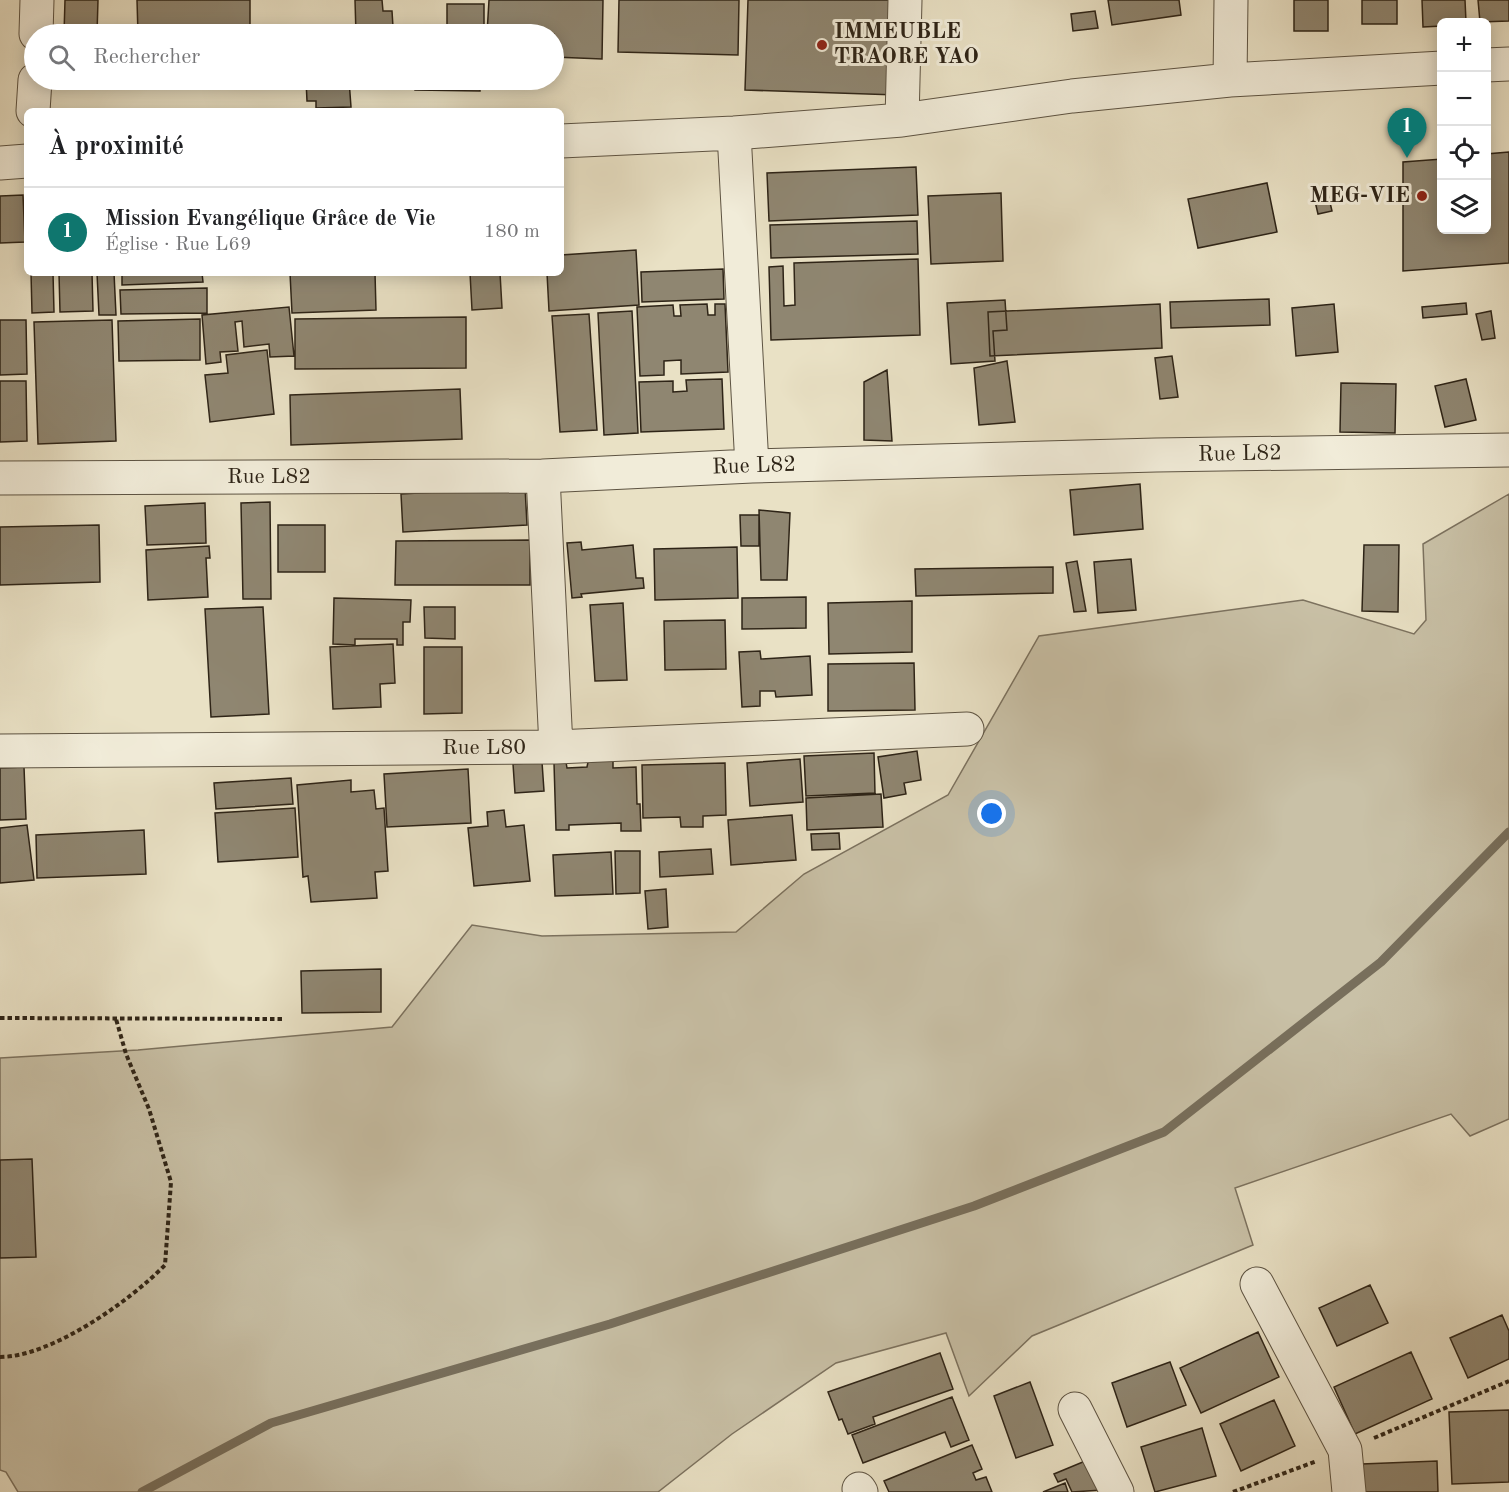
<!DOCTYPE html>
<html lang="fr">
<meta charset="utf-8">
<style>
:root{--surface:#fff;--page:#f2f2f2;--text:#202124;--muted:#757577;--line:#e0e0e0;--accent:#0f766e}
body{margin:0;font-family:"Old Standard TT",serif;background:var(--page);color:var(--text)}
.controls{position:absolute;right:18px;top:18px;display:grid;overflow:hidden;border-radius:9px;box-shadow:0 3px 15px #0003}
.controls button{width:54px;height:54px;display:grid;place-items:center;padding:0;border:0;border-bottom:2px solid var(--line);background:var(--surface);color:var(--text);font:30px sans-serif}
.you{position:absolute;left:992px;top:814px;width:21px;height:21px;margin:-15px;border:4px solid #fff;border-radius:50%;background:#1a73e8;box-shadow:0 0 0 9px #1a73e833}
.badge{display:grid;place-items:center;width:39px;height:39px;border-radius:50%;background:var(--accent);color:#fff;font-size:20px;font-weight:700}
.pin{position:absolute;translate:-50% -50px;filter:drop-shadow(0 2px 3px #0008)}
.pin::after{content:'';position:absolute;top:32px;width:21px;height:18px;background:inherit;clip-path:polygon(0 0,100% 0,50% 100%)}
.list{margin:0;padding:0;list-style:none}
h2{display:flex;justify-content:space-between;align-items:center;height:78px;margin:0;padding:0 24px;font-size:26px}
h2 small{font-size:20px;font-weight:400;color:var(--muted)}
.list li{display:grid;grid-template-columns:39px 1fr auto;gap:18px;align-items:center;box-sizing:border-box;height:90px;padding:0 24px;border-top:2px solid var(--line)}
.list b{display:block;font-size:22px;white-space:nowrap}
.list p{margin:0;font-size:20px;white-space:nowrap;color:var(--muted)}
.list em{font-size:20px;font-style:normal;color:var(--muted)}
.icon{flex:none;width:33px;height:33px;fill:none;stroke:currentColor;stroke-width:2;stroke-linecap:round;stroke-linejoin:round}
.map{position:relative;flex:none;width:1509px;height:1492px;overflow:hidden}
.search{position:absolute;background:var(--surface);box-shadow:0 3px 15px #0003;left:24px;top:24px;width:540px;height:66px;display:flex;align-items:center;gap:15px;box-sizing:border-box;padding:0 21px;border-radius:33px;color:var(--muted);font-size:22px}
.panel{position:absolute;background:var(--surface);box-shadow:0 3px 15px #0003;left:24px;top:108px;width:540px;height:168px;border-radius:9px}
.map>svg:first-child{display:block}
.green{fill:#c9c1a7;stroke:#7c725f;stroke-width:1.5}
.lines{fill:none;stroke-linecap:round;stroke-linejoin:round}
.stream{stroke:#786f5c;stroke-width:9}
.building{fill:#8f8671;stroke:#2e2417;stroke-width:1.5}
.minor-casing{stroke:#5d5342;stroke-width:35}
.path{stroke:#2e2417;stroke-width:4;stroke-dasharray:4.5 3;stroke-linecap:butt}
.minor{stroke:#f1ecd9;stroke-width:33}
.poi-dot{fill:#8f2418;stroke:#f1ecd9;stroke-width:2}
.labels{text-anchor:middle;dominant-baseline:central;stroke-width:6;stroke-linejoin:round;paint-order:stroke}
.poi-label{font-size:22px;font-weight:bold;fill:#2e2417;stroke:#f1ecd9;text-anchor:start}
.street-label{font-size:22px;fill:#2e2417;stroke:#f1ecd9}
</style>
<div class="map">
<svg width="1509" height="1492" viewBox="0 0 1509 1492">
<rect width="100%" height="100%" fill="#e9e1c5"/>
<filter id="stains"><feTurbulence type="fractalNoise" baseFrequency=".00333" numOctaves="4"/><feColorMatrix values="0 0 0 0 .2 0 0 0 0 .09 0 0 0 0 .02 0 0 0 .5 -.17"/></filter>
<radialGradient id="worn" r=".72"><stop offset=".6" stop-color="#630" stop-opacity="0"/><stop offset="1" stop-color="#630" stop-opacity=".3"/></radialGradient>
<path class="green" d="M1509,494V1119L1470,1136L1451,1114L1235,1188L1253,1245L1032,1336L969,1396L946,1333L836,1363L732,1434L658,1492H18L6,1472L0,1470V1058L138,1050L392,1027L472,925L542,936L736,932L804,874L948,795L1039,636L1303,600L1414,634L1426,620L1423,544Z"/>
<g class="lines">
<path class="stream" d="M142,1492L271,1423L610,1324L974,1206L1164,1132L1381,962L1509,832"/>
</g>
<path class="building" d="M65,0H98L97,34H64Z
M137,0H250V34H138Z
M355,0H382L383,11H392L393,27L384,28V34H356Z
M489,0H603L602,59L554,57V34H487Z
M619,0H739L738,55L618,52Z
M748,0H900L897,95L745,90Z
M1108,0H1179L1181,15L1112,25Z
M1294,0H1328V31H1294Z
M1362,0H1397V24H1362Z
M1422,0H1465L1466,22H1442V26L1423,27Z
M1478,0H1509V21L1480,22Z
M447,4H484V31H447Z
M1095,11L1098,28L1073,31L1071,14Z
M306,80H349L351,107L316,108V101H307Z
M415,80H480V91L415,90Z
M1509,152V263L1403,271V162L1442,159V230H1486V154Z
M916,167L918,215L769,221L767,173Z
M1267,183L1277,232L1198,248L1188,199Z
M1001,193L1003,261L931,264L928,196Z
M1328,194L1332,211L1318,214L1314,197Z
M23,195L25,242L0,243V196Z
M917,221L918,254L771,258L770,225Z
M636,250L639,305L549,311L547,273H561V255Z
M918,259L920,335L771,340L769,267L783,266L784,306L795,305L794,263Z
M723,269L724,299L642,302L641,272Z
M31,273H53L54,312L32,313Z
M59,273H92L93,311L60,312Z
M97,273H114L116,315H99Z
M122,273H202L203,282L122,285Z
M290,273H375L376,310L292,313Z
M470,273H500L502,308L472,310Z
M207,288V313L121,314L120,290Z
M1269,299L1270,325L1171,328L1170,302Z
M1005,300L1007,330L993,331L995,361L951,364L947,303Z
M1466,303L1467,314L1423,318L1422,307Z
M707,304L708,315H715V304H725L728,372L681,374V360L664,361V375L640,376L637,307L673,305L674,316H681L680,305Z
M1160,304L1162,348L990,356L988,312Z
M1334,304L1338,352L1296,356L1292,308Z
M289,307L294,356L270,357L269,344L244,347L242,321L235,322L238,351L220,352L221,362L206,364L202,315Z
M632,311L638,433L604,435L598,313Z
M1491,311L1495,338L1482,340L1476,314Z
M589,314L597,430L560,432L552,316Z
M466,317V368L295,369V319Z
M200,319V360L119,361L118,321Z
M0,320H26L27,374L0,375Z
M112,320L116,441L38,444L34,322Z
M267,350L274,414L210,422L205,375L228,373L226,355Z
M1172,356L1178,397L1160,399L1155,358Z
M1007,361L1015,422L979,425L974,368Z
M887,370L892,441L864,440V382Z
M722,379L724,429L641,432L639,382L673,381V392L687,391L686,380Z
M1466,379L1476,420L1445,427L1435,386Z
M0,381H26L27,441L0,442Z
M1341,383L1396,384L1395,433L1340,432Z
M460,389L462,439L291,445L290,395Z
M1140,484L1143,529L1074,535L1070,490Z
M525,487L527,525L403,532L401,494Z
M270,502L271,599H243L241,503Z
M205,503L206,543L147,545L145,506Z
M759,510L790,513L787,580H761Z
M740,515H759V546H741Z
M99,525L100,582L0,585V527Z
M278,525H325V572H278Z
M530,540V585H395L396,541Z
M581,542L582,550L633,545L636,578H643L644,588L581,594L582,597L572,598L567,543Z
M1364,545H1399L1398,612L1362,611Z
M209,546L210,558H206L208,597L148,600L146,550Z
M737,547L738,598L655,600L654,549Z
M1131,559L1136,610L1098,613L1094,562Z
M1077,561L1086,611L1074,612L1066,563Z
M1053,567V593L916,596L915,569Z
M806,597V628L742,629V598Z
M334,598L411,600L410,622H403V645H397V639H355V645L333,644Z
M912,601V652L829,654L828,603Z
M623,603L627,680L595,681L590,605Z
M263,607L269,714L211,717L205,609Z
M424,607H455V639L425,638Z
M725,620L726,669L665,670L664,621Z
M393,644L395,683L380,684L381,707L333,709L330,647Z
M424,647H462V713L424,714Z
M760,651L761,659L810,656L812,695L776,697L775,691H760V706L742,707L739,652Z
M914,663L915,710L828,711V664Z
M917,751L921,780L904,783L906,794L884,798L878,757Z
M874,753L875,793L806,796L804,756Z
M800,759L803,802L750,806L747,763Z
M613,760V768L636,767L637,804H640L641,831H621V823L569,825V830H556L554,763L566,762L567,768L587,767L588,762Z
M542,762L544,791L515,793L513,764Z
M725,763L726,815L703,816V827H681L680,817L643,818L642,765Z
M24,767L26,819L0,820V768Z
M468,769L471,823L387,827L384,774Z
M291,778L293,804L216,809L214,783Z
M351,780V792L374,790L376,809L384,808L388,871L375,872L377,898L311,902L308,876L303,877L297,785Z
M881,794L883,827L807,830L806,798Z
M295,808L298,857L218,862L215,813Z
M504,810L506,827L524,825L530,881L474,886L468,828L488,826L487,812Z
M792,815L796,860L731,865L728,820Z
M27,825L34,880L0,883V828Z
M144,830L146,874L37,878L36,835Z
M839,833L840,849L812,850L811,834Z
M711,849L713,874L660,877L659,852Z
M615,851H640V893L616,894Z
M611,852L613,894L555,896L553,855Z
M666,889L668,927L648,929L645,891Z
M381,969V1012L302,1013L301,971Z
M32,1159L36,1257L0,1258V1160Z
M1370,1285L1388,1323L1337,1346L1319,1308Z
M1502,1315L1509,1331V1359L1468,1378L1450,1338Z
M1258,1332L1279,1377L1201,1413L1180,1368Z
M1411,1352L1432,1399L1355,1434L1334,1387Z
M940,1353L953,1389L873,1417L875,1424L848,1434L842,1419L839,1420L828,1392Z
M1170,1362L1186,1405L1127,1427L1112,1383Z
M1030,1382L1053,1445L1016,1458L994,1396Z
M952,1397L969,1440L951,1447L945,1432L863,1463L852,1435Z
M1274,1400L1295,1446L1241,1471L1220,1424Z
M1509,1410V1482L1452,1484L1449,1412Z
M1202,1428L1216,1476L1155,1492L1141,1447Z
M972,1445L982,1469L973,1473L976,1480L986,1477L992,1492H889L884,1481Z
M1090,1459L1102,1490L1072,1492L1066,1479L1058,1482L1054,1474Z
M1437,1461L1438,1492H1363L1362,1464Z
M1065,1483L1068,1492H1043Z"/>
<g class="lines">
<defs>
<path id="minor" d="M36,34L37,0
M1486,65L1509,64
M1230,80L1231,0
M33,111L35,80
M902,120L905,0
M734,133L752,466
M561,141L734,133L902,120L1072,96L1230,80L1442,68
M0,163L27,161
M543,476L556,747
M0,478L543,476L752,466L1156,455L1509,450
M0,751L556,747L967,729
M1257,1284L1345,1450L1349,1492
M1075,1409L1117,1492
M859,1489L861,1492"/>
</defs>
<use href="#minor" class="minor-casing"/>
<path class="path" d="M0,1018L285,1019
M0,1357C51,1357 130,1301 165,1265L171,1182L149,1109L126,1054L116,1019
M1374,1438L1509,1381
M1233,1492L1317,1461"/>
<use href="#minor" class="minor"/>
</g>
<g class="poi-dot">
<circle cx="822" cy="45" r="6"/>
<circle cx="1422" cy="196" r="6"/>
</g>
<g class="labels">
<g class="poi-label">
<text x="834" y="32">IMMEUBLE<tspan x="834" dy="25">TRAORE YAO</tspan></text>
<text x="1410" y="196" text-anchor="end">MEG-VIE</text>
</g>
<g class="street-label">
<text transform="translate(1240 454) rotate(-1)">Rue L82</text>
<text transform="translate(754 466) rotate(-2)">Rue L82</text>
<text x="269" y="477">Rue L82</text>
<text x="484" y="748">Rue L80</text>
</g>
</g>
<rect width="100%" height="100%" filter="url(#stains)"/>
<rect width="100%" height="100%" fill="url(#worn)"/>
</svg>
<div class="controls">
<button>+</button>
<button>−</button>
<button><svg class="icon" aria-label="locate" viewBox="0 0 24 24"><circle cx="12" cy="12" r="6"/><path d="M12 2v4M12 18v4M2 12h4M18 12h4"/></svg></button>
<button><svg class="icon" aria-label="layers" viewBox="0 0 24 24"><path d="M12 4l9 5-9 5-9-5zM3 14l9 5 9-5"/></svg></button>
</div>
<div class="you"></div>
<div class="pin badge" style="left:1407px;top:158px">1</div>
<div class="search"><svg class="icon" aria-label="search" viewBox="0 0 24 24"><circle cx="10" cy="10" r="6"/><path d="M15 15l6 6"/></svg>Rechercher</div>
<section class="panel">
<h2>À proximité<small></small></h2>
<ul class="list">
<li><span class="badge">1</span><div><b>Mission Evangélique Grâce de Vie</b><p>Église · Rue L69</p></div><em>180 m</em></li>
</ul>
</section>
</div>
